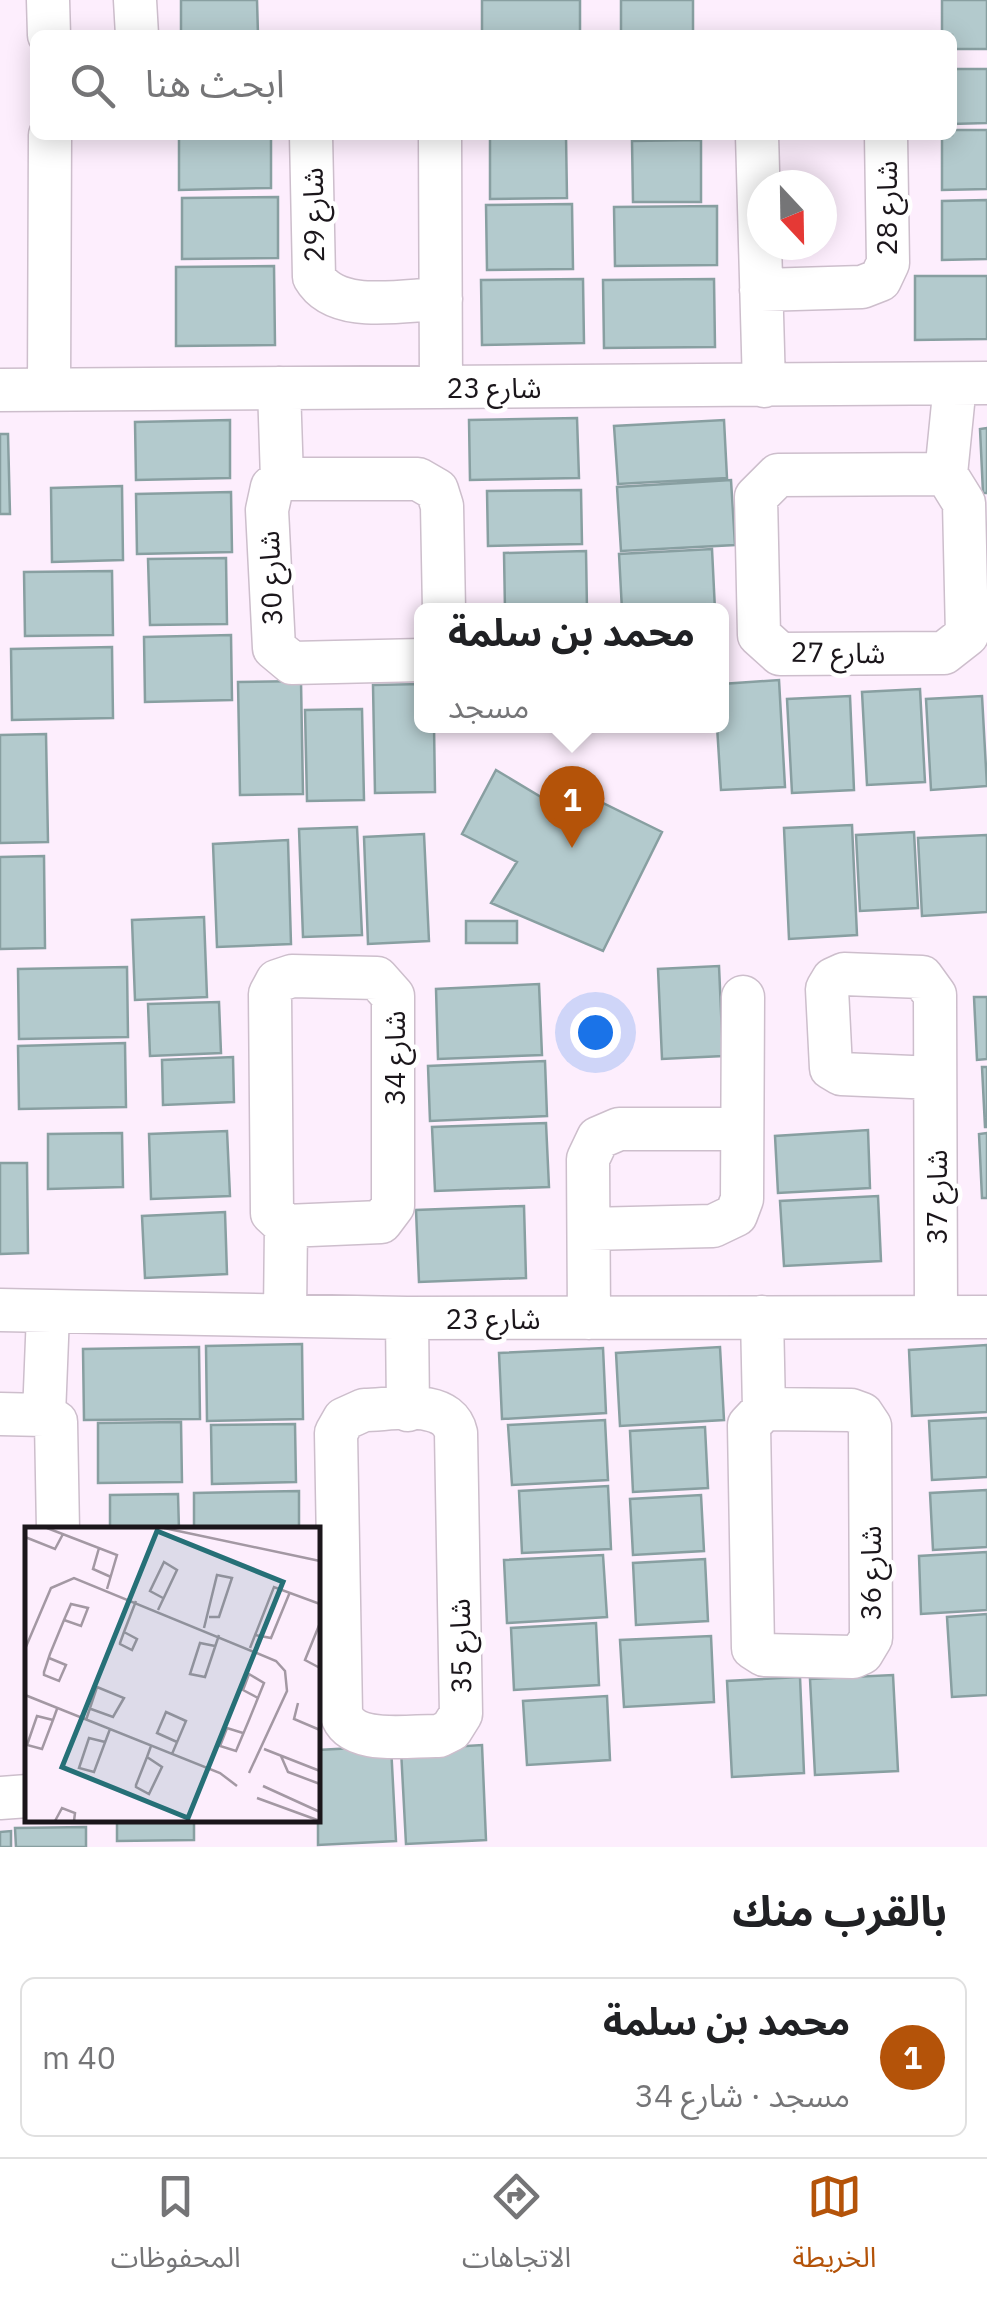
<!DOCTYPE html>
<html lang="ar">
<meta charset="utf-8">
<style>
:root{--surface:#fff;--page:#f2f2f2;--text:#202124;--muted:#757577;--line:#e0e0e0;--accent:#b45309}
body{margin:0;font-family:"IBM Plex Sans","Noto Sans Arabic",sans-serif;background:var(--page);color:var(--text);direction:rtl}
.compass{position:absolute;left:747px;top:170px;width:90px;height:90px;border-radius:50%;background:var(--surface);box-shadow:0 5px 25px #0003;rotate:158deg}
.you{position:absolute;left:595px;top:1032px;width:35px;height:35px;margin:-25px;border:8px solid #fff;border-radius:50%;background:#1a73e8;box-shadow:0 0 0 15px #1a73e833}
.badge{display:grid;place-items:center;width:65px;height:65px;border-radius:50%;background:var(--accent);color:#fff;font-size:32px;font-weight:700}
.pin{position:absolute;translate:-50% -82px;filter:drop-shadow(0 2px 5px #0008)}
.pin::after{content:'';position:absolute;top:52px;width:35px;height:30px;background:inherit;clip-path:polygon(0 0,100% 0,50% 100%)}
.popup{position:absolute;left:414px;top:603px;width:315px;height:130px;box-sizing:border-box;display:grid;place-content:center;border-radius:15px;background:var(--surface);filter:drop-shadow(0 2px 8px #0005);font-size:32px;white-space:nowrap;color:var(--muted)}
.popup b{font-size:38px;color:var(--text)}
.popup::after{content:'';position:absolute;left:50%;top:100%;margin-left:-20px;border:20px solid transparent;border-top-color:var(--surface)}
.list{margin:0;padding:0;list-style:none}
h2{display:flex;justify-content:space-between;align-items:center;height:130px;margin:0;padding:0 40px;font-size:42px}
h2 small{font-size:32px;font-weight:400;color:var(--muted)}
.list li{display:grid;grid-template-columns:65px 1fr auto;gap:30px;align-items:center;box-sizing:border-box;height:160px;margin:0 20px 20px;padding:0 20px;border:2px solid var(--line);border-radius:15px}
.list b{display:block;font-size:38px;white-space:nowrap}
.list p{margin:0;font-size:32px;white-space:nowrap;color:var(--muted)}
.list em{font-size:32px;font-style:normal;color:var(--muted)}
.icon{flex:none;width:55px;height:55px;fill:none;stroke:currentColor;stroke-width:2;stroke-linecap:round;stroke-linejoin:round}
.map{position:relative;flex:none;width:987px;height:1847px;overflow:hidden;direction:ltr}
.search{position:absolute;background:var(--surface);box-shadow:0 5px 25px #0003;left:30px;right:30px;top:30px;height:110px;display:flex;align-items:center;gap:25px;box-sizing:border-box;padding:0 35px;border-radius:15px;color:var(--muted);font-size:38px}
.sheet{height:310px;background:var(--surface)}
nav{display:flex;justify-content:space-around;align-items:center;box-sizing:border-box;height:140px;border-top:2px solid var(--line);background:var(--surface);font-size:28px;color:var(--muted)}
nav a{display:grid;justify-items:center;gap:5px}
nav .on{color:var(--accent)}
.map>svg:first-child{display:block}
.building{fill:#b3cacd;stroke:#889fa1;stroke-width:2.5}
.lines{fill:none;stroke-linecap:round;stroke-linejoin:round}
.minor-casing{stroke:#cdbecc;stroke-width:45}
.minor{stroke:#fff;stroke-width:42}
.labels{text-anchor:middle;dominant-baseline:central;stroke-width:9;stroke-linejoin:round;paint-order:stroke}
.street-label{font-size:28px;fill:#1b161b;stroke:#fff}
.inset-road{fill:none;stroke:#a398a3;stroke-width:2.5}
.view{fill:#267077;fill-opacity:0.15;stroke:#267077;stroke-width:5}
.inset-edge{fill:none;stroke:#1b161b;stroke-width:5}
</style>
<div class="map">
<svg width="987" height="1847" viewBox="0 0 987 1847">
<rect width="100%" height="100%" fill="#fdeefd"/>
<path class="building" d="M181,0H257L258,35H181Z
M482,0H580V35H482Z
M621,0H693V35H621Z
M942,0H987V49H952V35H942Z
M952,69H987V123L952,124Z
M952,130H987V189L942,190V135H952Z
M271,136V188L179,190V137Z
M566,136L567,198L490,199V137Z
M701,140V202H633L632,141Z
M278,197V258L182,259V198Z
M987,200V259L942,260V201Z
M572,204L573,269L487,270L486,205Z
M717,206V265L615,266L614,207Z
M274,266L275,345L176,346V267Z
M915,276H987V339L915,340Z
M583,279L584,343L482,345L481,280Z
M714,279L715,347L604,348L603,280Z
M577,418L579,478L470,480L469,420Z
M230,420V478L136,480L135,422Z
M724,420L727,478L618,484L614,426Z
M987,428V493H983L980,429Z
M0,434H8L10,514H0Z
M731,480L735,545L621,551L617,487Z
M122,486L123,560L52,562L51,488Z
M581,490L582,544L488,546L487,491Z
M231,492L232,552L137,554L136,494Z
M712,549L715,610H622L619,554Z
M586,551L587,610H505L504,553Z
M226,558L227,624L150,625L148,559Z
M112,571L113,635L25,636L24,572Z
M231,635L232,700L145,702L144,637Z
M112,647L113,718L12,720L11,649Z
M779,680L785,787L721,790L717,726H722V684Z
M301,681L303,794L240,795L238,682Z
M422,684V726H434L435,792L375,793L373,685Z
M920,689L925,782L867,785L862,692Z
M850,696L854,790L792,793L787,699Z
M982,696L987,786L931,790L926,699Z
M362,709L364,800L307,801L305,710Z
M46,734L48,842L0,843V735Z
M496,770L546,800L556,780L662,832L603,951L491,903L517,862L462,834Z
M852,825L857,935L789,939L784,828Z
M357,827L362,935L303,937L299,829Z
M914,832L918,908L860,911L856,835Z
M424,834L429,941L368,944L364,837Z
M987,835V912L922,916L918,838Z
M288,840L291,944L217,947L213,844Z
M44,856L45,948L0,949V857Z
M204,917L207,997L135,1000L132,920Z
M466,921H517V943H466Z
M719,966L723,1056L662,1059L658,969Z
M127,967L128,1037L19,1039L18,969Z
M539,984L542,1055L438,1059L436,989Z
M974,997H987V1059L977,1060Z
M219,1002L221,1053L150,1056L148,1004Z
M125,1043L126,1107L19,1109L18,1046Z
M233,1057L234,1102L163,1105L162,1060Z
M545,1061L547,1116L430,1121L428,1066Z
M982,1067H987V1127H985Z
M546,1123L549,1187L435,1191L432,1127Z
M868,1130L870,1188L778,1193L775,1136Z
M227,1131L230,1196L151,1199L149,1134Z
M122,1133L123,1187L48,1189V1134Z
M987,1133V1198H982L979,1134Z
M0,1163H27L28,1253L0,1254Z
M878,1196L881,1261L784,1266L780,1201Z
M524,1206L526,1278L419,1282L416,1210Z
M225,1212L227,1274L145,1278L142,1216Z
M302,1344L303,1419L207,1421L206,1346Z
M987,1345V1412L912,1416L909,1350Z
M199,1347L200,1419L84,1420L83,1349Z
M720,1347L724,1420L620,1426L616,1353Z
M603,1348L606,1413L502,1419L499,1353Z
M987,1418V1477L932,1480L929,1421Z
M605,1420L608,1480L512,1485L508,1425Z
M181,1422L182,1482L98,1483V1423Z
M295,1424L296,1482L212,1484L211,1425Z
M705,1427L708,1488L633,1492L630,1431Z
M608,1486L611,1549L522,1553L519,1491Z
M987,1490V1547L933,1550L930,1493Z
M299,1491V1530H194V1493Z
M178,1494L179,1530H110V1495Z
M701,1495L704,1551L633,1555L630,1499Z
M987,1552V1610L921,1614L919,1556Z
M603,1555L607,1617L507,1623L504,1560Z
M705,1559L708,1621L636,1625L633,1563Z
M987,1614V1695L952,1697L947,1617Z
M596,1623L599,1685L514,1690L511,1628Z
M711,1636L714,1702L624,1707L620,1640Z
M893,1675L898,1771L815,1775L810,1679Z
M800,1677L804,1773L732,1777L727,1681Z
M607,1696L610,1760L527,1765L523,1701Z
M482,1745L486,1840L406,1844L401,1750Z
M391,1746L396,1841L318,1845V1750Z
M117,1820H194V1840L117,1841Z
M86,1827V1847H16L15,1828Z
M11,1831V1847H0V1832Z"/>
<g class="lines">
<defs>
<path id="minor" d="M48,0L49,35
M135,0L137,35
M311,135L314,277C336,315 402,300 441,299
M440,135L441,387
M757,135L764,386
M761,290L862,287L880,280L888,263L886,135
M279,388L282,479L272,487L267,510L274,648L292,663L422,660
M49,389L50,135
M0,390L987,383
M946,474L778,475L756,497L759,635L780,654L944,653L967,635L964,503L946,474L955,384
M282,479H418L437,490L442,506L444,610
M292,976L377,978L393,996V1206L381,1222L286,1226L272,1213L270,994L277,981Z
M935,1078L841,1074L831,1068L827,989L833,979L844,974L922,977L935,995L936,1316
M589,1229L713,1226L736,1215L742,1199L743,997
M0,1310L407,1318L987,1317
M285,1314L286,1226
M762,1317L764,1409
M407,1318L408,1410
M589,1318L588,1159L598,1138L619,1129H742
M764,1409L851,1410L862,1414L870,1426L871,1638L862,1653L853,1657L764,1655L753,1648L749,1425Z
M364,1410C392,1410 448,1397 456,1433L461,1714L451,1730L439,1736C410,1735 350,1747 341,1713L336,1433L344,1419Z
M0,1414L44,1415L56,1422L58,1530
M44,1415L48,1314
M0,1798L28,1796"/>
</defs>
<use href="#minor" class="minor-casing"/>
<use href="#minor" class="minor"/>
</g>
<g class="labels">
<g class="street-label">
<text transform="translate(886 208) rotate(-90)">شارع 28</text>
<text transform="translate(313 215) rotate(-91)">شارع 29</text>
<text x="494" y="387">شارع 23</text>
<text transform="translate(270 578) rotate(-92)">شارع 30</text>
<text transform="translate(838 652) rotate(1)">شارع 27</text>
<text transform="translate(394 1058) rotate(-90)">شارع 34</text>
<text transform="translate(936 1197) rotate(-90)">شارع 37</text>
<text x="493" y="1318">شارع 23</text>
<text transform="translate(870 1573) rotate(-90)">شارع 36</text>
<text transform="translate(460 1646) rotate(-91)">شارع 35</text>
</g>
</g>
<g transform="translate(25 1527)">
<rect width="295" height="295" fill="#fdeefd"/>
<path class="inset-road" d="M22,1L92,28L82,62M139,1L295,34M0,10L30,22L38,7M74,21L68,42L86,50M133,83L152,43L139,35L125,64L138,71M295,96L280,133L295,141M179,101L192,48L207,51L194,90H184M99,105L112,112L107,123L95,117V116L99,105L111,74M230,108L246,111L265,65M190,119L175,116L165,147L180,150L194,108M225,121L249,60L295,77M0,122L26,61L49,51L251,134L260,144L262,164L224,246M24,131L41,138L34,154L19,148V145L25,127L39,93L46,77L63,81L56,99L39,93M0,168L195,246L212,259M273,176L269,192L295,203M28,193L12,189L2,218L17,222L28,193L32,182M61,193L72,160L99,171L88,190L66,182M218,206L202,201L195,219L211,224L224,193L239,156L224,147L218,163L233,171M80,215L64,211L54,241L69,245L85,202M239,222L295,244M147,227L161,194L141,185L132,206L152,215M256,229L263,245L295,257M122,230L137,240L124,267L111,260V258L122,230L126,219M238,259L295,285M232,271L295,294M30,294L37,281L50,286L49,294"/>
<path class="view" d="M132,4L258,55L163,291L37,240Z"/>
<rect width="295" height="295" class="inset-edge"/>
</g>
</svg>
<svg class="compass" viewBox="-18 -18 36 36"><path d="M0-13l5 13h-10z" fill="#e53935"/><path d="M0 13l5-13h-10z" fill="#757577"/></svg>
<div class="you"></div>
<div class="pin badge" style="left:572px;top:848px">1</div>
<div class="popup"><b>محمد بن سلمة</b>مسجد</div>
<div class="search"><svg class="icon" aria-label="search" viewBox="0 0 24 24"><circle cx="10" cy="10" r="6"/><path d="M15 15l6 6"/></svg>ابحث هنا</div>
</div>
<section class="sheet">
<h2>بالقرب منك<small></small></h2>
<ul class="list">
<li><span class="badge">1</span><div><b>محمد بن سلمة</b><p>مسجد · شارع 34</p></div><em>40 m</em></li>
</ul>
</section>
<nav>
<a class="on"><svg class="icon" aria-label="map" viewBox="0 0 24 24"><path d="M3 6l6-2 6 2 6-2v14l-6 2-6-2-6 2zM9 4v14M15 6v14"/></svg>الخريطة</a>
<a><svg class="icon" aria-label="directions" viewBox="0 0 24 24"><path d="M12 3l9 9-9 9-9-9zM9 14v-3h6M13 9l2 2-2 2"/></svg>الاتجاهات</a>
<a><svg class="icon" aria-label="saved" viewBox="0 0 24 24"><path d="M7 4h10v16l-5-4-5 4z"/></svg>المحفوظات</a>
</nav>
